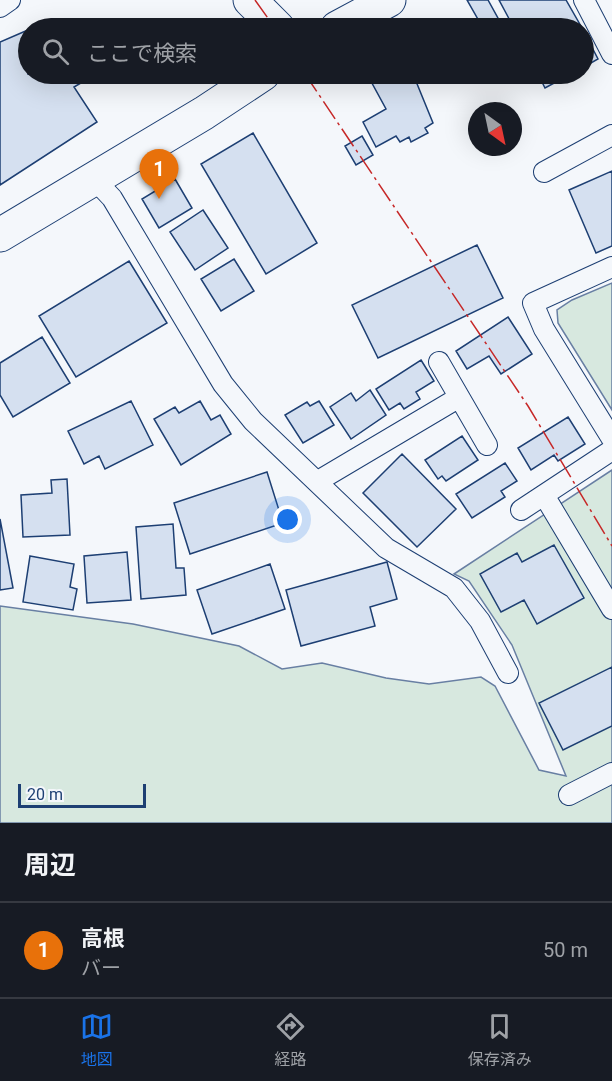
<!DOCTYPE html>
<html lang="ja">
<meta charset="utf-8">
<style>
:root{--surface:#171b24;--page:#242831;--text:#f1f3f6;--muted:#9ea1a6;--line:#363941;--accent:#1a73e8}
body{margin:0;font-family:Roboto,"Noto Sans JP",sans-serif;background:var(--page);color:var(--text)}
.compass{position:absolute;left:468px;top:102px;width:54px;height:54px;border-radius:50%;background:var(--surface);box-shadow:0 6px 24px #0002;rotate:147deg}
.scale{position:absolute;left:18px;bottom:15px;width:128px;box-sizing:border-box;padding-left:6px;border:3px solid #1d3f73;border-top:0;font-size:16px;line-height:21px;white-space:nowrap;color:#1d3f73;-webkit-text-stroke:4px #f4f7fb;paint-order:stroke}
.you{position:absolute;left:288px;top:520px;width:21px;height:21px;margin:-15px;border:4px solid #fff;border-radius:50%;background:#1a73e8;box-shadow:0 0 0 9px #1a73e833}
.badge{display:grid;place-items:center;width:39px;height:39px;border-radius:50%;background:var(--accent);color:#fff;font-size:20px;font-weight:700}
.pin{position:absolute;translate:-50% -50px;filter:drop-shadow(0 2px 3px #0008)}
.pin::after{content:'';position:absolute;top:32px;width:21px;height:18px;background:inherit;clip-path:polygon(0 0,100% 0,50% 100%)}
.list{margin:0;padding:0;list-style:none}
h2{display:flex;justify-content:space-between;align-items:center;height:78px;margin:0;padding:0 24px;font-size:26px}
h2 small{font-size:20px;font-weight:400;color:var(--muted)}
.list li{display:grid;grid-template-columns:39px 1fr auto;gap:18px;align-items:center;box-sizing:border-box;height:96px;padding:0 24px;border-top:2px solid var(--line)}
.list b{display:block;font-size:22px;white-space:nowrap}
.list p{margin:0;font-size:20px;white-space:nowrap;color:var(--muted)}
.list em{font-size:20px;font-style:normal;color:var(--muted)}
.icon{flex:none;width:33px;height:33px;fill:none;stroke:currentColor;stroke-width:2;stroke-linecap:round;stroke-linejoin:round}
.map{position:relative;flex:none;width:612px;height:823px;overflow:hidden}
.search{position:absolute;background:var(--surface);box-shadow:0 6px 24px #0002;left:18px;right:18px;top:18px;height:66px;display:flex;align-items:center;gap:15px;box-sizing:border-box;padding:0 21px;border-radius:33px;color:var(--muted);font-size:22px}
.sheet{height:174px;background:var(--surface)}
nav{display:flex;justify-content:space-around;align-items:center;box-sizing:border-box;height:84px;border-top:2px solid var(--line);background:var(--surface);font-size:16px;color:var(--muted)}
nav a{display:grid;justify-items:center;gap:3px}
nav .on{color:var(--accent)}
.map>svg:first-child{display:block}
.green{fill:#d7e8df;stroke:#687fa3;stroke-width:1.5}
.building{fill:#d5e0f0;stroke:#1d3f73;stroke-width:1.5}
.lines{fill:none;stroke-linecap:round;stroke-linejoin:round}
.lane-casing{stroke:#1d3f73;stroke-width:22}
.street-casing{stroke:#1d3f73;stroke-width:35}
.secondary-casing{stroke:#1d3f73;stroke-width:35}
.lane{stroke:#f4f7fb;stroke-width:20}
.street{stroke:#f4f7fb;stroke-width:33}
.secondary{stroke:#f4f7fb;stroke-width:33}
.power{stroke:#c62828;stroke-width:1.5;stroke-dasharray:21 4.5 3 4.5;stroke-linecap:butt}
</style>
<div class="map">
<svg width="612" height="823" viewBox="0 0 612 823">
<rect width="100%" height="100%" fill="#f4f7fb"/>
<path class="green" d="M612,283V410L558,323L557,310L572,300Z
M612,470V823H0V606L133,624L239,646L282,669L322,663L386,678L429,684L481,677L495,686L539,770L566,776L512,645L469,581L454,574Z"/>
<path class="building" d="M467,0H488L499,20L483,28Z
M499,0H566L582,28H514Z
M28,30V74H82L86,80L74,87L97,122L0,185V42Z
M584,32L598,59L584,67Z
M367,74H413L433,123L425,128L428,133L411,142L409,137L400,142L396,136L376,147L363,122L386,109Z
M538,74H571L545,88Z
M253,133L317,243L266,274L201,164Z
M362,136L373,155L356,165L345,146Z
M612,171V246L596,253L569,190Z
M175,179L192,208L159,228L142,199Z
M203,210L228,248L195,270L170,232Z
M477,245L503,298L378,358L352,305Z
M234,259L254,291L221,311L201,279Z
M129,261L167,323L76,377L39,316Z
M508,317L532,354L501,374L489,356L467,369L456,351Z
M42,337L70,383L13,417L0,395V363Z
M421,360L434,381L416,392L420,399L404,409L400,403L389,410L376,389Z
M370,390L386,415L351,439L330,407L351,393L356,401Z
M131,401L153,445L105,469L99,456L84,464L68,431Z
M200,401L211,420L220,415L231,434L181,465L154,419L175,407L179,413Z
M319,401L334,425L303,443L285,415L307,402L310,406Z
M568,417L585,444L558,461L554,455L531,470L518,448Z
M462,436L478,460L446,481L442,476L438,479L425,460Z
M402,454L456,509L417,547L363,493Z
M505,463L517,481L501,491L505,497L472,518L456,494Z
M267,472L283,523L190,554L174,503Z
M67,479L70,535L23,537L21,495L52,493L51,480Z
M0,519L13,588L0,590Z
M173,524L176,568H184L186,595L141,599L136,527Z
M554,545L584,598L537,624L524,600L501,612L480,574L517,553L522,562Z
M127,552L131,600L87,603L84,556Z
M30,556L74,564L70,587L77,589L73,610L23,602Z
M387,562L397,599L370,607L375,626L301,646L286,590Z
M270,564L285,609L212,634L197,590Z
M612,667V726L563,750L539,703Z"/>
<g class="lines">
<defs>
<path id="lane" d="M584,0L612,54
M0,7L10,0
M544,172L612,135
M94,179L112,198L223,384L253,421L386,548L454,588L480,621L508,673
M612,267L533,303L544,329L612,439
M439,362L487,445
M318,481L458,398
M544,495L612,609
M521,510L612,450
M569,795L612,773"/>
<path id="street" d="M250,0L278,28"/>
<path id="secondary" d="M337,28L389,0
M0,235L204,113L263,74"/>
</defs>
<use href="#lane" class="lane-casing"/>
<use href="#street" class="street-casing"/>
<use href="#secondary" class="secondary-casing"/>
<use href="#lane" class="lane"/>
<use href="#street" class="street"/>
<use href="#secondary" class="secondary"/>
<path class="power" d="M255,0L275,28
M305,74L528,406L612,546"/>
</g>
</svg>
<svg class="compass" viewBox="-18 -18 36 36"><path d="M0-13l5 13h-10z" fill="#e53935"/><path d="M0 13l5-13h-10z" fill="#9ea1a6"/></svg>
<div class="scale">20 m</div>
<div class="you"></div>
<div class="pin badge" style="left:159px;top:199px;background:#e8710a">1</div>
<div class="search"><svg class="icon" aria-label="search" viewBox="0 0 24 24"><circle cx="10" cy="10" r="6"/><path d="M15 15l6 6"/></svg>ここで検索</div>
</div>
<section class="sheet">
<h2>周辺<small></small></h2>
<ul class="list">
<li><span class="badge" style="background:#e8710a">1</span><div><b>高根</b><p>バー</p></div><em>50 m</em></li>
</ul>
</section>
<nav>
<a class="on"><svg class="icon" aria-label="map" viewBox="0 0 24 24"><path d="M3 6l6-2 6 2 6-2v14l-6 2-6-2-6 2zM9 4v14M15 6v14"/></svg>地図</a>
<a><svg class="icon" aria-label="directions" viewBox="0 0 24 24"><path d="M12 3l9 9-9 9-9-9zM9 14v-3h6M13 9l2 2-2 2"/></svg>経路</a>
<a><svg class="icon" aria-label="saved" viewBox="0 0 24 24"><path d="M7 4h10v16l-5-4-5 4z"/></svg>保存済み</a>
</nav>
